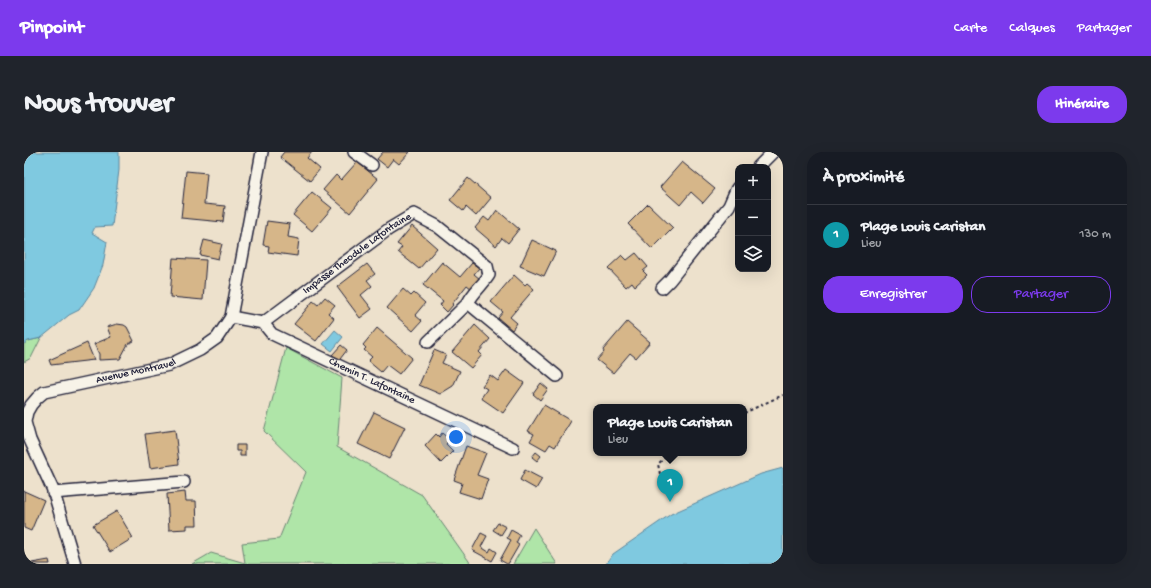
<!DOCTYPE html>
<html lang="fr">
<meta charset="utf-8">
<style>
:root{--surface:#171b24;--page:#20242c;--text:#f1f3f6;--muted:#9ea1a6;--line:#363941;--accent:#7c3aed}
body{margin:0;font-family:"Gochi Hand",sans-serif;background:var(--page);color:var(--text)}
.controls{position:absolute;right:12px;top:12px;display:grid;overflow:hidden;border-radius:8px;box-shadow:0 4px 16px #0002}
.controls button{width:36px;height:36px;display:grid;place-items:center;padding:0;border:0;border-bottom:1px solid var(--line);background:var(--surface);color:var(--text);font:20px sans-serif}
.you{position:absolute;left:432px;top:285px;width:14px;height:14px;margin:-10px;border:3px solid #fff;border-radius:50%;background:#1a73e8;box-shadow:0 0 0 6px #1a73e833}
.badge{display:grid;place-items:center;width:26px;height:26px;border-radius:50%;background:var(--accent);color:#fff;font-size:13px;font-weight:700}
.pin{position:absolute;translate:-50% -33px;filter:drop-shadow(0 1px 2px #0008)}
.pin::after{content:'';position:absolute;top:21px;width:14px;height:12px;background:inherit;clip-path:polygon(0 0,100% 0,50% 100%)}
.popup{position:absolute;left:569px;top:252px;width:154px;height:52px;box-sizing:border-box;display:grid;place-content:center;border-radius:8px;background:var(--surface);filter:drop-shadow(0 1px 3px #0005);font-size:13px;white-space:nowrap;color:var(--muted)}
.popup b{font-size:15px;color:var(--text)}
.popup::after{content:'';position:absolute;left:50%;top:100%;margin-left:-8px;border:8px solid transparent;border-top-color:var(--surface)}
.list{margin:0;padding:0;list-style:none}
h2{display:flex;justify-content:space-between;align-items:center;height:52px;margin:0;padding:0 16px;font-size:17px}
h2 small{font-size:13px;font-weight:400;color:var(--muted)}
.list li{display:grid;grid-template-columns:26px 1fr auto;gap:12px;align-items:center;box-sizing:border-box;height:60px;padding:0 16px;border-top:1px solid var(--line)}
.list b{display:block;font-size:15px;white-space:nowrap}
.list p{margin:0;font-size:13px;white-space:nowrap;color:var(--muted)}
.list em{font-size:13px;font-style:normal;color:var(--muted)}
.actions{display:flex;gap:8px;padding:12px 16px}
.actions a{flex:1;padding:9px 0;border:1px solid var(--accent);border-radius:16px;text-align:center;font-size:14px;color:var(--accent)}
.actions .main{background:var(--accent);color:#fff}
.icon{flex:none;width:22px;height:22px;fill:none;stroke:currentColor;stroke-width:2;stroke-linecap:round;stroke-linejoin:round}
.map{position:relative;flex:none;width:759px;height:412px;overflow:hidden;border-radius:16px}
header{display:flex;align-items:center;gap:24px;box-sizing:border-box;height:56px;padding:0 20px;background:var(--accent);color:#fff}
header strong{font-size:19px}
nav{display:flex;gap:22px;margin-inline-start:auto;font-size:14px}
.intro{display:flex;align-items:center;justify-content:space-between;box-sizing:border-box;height:96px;padding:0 24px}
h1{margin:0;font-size:28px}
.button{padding:10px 18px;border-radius:16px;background:var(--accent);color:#fff;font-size:14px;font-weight:700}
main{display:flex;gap:24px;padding:0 24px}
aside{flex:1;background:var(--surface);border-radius:16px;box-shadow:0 4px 16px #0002}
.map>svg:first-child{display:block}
.green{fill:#afe5a8;stroke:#688472}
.water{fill:#7fc9e0;stroke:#5a869e}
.building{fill:#d6b689;stroke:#22223b}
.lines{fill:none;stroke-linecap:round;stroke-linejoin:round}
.minor-casing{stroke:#22223b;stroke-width:14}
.path{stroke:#22223b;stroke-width:2;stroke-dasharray:3 3;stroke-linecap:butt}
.minor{stroke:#f7f3e8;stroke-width:11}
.labels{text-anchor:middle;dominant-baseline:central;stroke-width:3;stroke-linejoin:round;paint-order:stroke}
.street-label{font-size:11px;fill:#22223b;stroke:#f7f3e8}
</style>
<header>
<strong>Pinpoint</strong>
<nav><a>Carte</a><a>Calques</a><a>Partager</a></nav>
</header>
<div class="intro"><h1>Nous trouver</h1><a class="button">Itinéraire</a></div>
<main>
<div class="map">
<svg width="759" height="412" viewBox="0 0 759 412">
<rect width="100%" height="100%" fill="#ede1cc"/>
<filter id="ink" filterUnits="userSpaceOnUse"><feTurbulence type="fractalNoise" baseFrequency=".025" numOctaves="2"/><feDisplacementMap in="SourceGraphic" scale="8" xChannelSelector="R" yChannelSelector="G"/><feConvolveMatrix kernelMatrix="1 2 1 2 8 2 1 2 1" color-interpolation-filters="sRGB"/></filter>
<g filter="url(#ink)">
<path class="green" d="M17,186L7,206L0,210V192L4,189Z
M262,196L318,226L313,295L398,343L447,412H168L187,401L221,411L218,391L255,387L282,320L240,279Z
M510,376L533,412H489Z"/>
<path class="water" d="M0,0H95V18L88,74L71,75L68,81L83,90L79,113L70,136L55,158L45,163L17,186L4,189L0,192Z
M311,178L319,185L308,199L299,192Z
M759,316V412H582L589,402L647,362L737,322Z"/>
<path class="building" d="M260,0H288L283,6L296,17L286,29L256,5Z
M359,0H386L375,12L369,7L363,15L353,7Z
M333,10L354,27L326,61L299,38L312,23L317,28Z
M658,10L691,37L679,51L667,40L656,53L636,35Z
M162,19L183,21L180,52L201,54L199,70L157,66Z
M444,26L467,46L452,64L442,55L439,59L426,48Z
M288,40L308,56L288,79L269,63Z
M624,52L649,76L628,97L604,72Z
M473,58L495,77L484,91L478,86L472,94L451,76L460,65L465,69Z
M243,69L266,72L264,85L275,87L273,104L244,100L245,94L239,93Z
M388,74L413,96L395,117L374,100L378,95L373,92Z
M180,88L198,92L194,107L176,103Z
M508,88L532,99L520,124L496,114Z
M612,101L624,115L619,119L623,123L611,134L608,130L602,135L584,116L598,103L603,108Z
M149,106L182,108L179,148L146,145Z
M418,110L436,125L448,111L455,116L450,122L456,127L448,137L443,133L428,152L429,153L423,160L416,153L419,149L399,133Z
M343,112L351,122L343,128L348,134L337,143L348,157L336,166L313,135Z
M490,123L501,133L503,131L510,137L486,165L493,171L488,178L474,166L479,160L467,150Z
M379,137L387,144L390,141L401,151L391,163L398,169L389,179L363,156Z
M301,145L311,153L304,161L310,166L292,189L270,172L289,149L294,153Z
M603,170L626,190L612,206L606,201L589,221L573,208L580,200L579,198Z
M93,172L100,173L103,175L110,189L104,192L96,207L75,208V202L70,192L87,185L83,175Z
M451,173L466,187L455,200L458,203L447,216L428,200Z
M353,176L388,206L375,222L363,213L357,220L344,209L348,205L340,198L342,196L339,193Z
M63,191L70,208L27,213L25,208Z
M317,193L323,198L316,207L308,203Z
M410,198L422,203L418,211L436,219L429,234L416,242L395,233Z
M482,218L500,231L479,261L457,246L463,237L458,234L466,223L474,229Z
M517,231L524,237L516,248L509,242Z
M520,253L547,269L531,295L526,292L522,298L506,289L510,282L504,279Z
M350,260L381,275L365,307L334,292Z
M151,278L155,312L126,316L121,282Z
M418,281L426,288L422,292L429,299L417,311L401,294L412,282L415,285Z
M212,293H221V304H216V299H212Z
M442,294L462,301L453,323L464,327L457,347L435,340L438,331L430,328Z
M512,300L517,304L513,309L508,305Z
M501,318L518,327L512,337L496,328Z
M0,339L20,348L7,379L0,376Z
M161,340L162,349H172L173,373H163V377L145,378L143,342Z
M93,359L109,386L86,400L69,373Z
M474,371L482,375L477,383L469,378Z
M487,378L496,383L492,391L495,393L484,412H483L476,408L487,388L483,386Z
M457,381L463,384L457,395L465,400L467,396L473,400L468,409L448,398Z
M25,408L26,412H2Z"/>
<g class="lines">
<defs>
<g id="minor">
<path d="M330,0L348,13"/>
<path d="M734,15L749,0"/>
<path d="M638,136L646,128L705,54L712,38L714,35"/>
<path d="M444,151L533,224"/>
<path id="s1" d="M207,165L239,171L248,182L489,296"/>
<path id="s2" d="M239,171L365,77L390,62L413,74L463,114L465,123C459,133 449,140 444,151L404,190"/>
<path d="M29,341L160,330"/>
<path id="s3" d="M51,412L29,338L6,288L1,270L3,260L7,253L13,246L20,240L145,213L176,198L193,186L207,165L238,0"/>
</g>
</defs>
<use href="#minor" class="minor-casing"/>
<path class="path" d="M720,261L759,243
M636,322L634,312L646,301"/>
<use href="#minor" class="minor"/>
</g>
</g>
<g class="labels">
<g class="street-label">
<text stroke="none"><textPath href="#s2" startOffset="117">Impasse Theodule Lafontaine</textPath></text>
<text stroke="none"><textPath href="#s3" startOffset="282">Avenue Montravel</textPath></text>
<text stroke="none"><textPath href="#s1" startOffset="157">Chemin T. Lafontaine</textPath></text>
</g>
</g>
</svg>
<div class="controls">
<button>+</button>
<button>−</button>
<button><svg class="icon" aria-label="layers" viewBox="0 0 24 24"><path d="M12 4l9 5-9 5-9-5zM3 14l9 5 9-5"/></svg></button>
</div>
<div class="you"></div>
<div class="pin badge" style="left:646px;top:350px;background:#0f9aa8">1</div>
<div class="popup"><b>Plage Louis Caristan</b>Lieu</div>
</div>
<aside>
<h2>À proximité<small></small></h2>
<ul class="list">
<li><span class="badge" style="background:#0f9aa8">1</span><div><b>Plage Louis Caristan</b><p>Lieu</p></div><em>130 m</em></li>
</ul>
<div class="actions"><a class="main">Enregistrer</a><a>Partager</a></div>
</aside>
</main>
